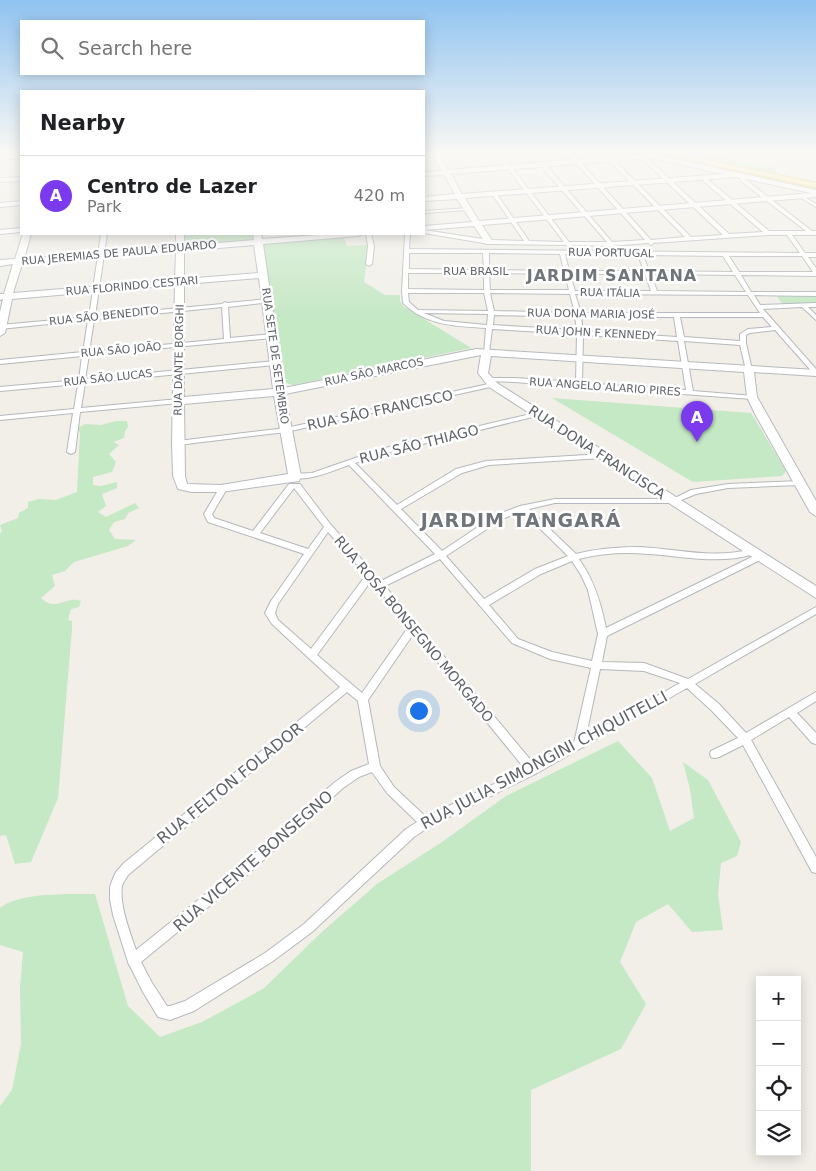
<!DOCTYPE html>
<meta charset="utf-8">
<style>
:root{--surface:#fff;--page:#f2f2f2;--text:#202124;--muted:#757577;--line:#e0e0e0;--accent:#7c3aed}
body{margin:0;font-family:"DejaVu Sans",sans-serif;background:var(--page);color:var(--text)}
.controls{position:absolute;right:15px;bottom:15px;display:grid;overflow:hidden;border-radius:0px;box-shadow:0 2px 12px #0003}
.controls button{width:45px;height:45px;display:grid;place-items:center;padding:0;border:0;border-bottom:1px solid var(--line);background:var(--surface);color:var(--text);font:25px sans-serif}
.you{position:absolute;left:418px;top:710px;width:18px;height:18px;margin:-12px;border:4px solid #fff;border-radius:50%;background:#1a73e8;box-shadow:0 0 0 8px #1a73e833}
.badge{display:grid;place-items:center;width:32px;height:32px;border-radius:50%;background:var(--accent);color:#fff;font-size:16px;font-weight:700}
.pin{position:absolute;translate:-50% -41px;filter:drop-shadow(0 1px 2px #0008)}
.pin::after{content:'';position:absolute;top:26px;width:18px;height:15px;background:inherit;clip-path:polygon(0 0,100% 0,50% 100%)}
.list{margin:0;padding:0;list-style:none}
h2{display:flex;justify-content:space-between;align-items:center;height:65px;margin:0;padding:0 20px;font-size:21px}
h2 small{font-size:16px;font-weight:400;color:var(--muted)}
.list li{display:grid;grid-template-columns:32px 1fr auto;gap:15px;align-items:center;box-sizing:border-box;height:80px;padding:0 20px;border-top:1px solid var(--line)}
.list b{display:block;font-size:19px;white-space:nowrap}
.list p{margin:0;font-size:16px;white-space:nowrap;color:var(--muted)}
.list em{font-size:16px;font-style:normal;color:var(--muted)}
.icon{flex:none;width:28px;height:28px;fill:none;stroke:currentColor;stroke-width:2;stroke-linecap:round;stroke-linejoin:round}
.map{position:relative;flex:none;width:816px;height:1171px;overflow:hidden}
.search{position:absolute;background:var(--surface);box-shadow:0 2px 12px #0003;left:20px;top:20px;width:405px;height:55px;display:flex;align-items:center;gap:12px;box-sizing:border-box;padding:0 18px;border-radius:0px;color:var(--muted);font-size:19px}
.panel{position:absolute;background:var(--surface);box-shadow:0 2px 12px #0003;left:20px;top:90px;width:405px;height:145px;border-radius:0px}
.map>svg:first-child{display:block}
.green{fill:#c5e8c5}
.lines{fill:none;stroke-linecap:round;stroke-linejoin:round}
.street-casing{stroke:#b5b8bc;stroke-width:2}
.secondary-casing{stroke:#b6babf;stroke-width:2}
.primary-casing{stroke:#f2c960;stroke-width:3}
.street{fill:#fff;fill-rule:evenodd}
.secondary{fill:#fff;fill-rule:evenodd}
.primary{fill:#fff2af;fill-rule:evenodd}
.labels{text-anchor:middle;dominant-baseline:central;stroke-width:5;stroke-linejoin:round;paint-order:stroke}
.far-street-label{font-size:11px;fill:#5f6368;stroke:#fff}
.street-label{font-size:14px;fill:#5f6368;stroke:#fff}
.far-district-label{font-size:16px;font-weight:bold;letter-spacing:1px;fill:#70757a;stroke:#fff}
.near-street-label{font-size:16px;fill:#5f6368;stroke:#fff}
.district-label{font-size:19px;font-weight:bold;letter-spacing:1px;fill:#70757a;stroke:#fff}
</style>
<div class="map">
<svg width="816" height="1171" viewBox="0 0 816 1171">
<rect width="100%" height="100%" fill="#f1efe8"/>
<path class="green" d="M645,153H654L813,186L816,187V190Z
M680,153H704L773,167L778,172L774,174Z
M185,234H252L253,240L185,246Z
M344,237L347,246L369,245L364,282L385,295H400V301L403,306L471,348L293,385L286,383L262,243Z
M776,295H816V303L783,305Z
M552,398L751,413L786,471L782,476L693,482Z
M116,421H127L128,427L125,431L124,438L113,442L119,445L109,454L116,462L112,472L93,477V485L101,486L117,482V488L102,494L106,506L98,512L106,517L135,503L139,508L128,513L125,519L114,522L109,530L115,539L136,540L128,546L74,562L65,571L52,575L55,586L41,598C57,613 64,595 81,601L79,607L71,609L68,620L72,621V628L58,798L31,862L15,864L6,835L0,836V534L2,531L0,525L18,518L19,513L28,508V502L39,499L56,500L77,492L80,433L78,428L85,424L101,425Z
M618,741L652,778L670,831L694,818L690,789L683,762L708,780L741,842L737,856L721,863L718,894L723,930L692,932L668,904L636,922L620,962L646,1004L621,1049L531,1090V1171H0V1106L12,1090L21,1044L20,987L23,952L0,945V908C19,892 70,894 95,894L128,1006L160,1037L202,1022L263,989L324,930L377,884L442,842L506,796Z"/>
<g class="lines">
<defs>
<path id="street" d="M496,153H501L569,242H607L541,166V164H545L612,242L645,240L567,153H572L651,240L685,237L608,160V158H612L691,237L723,235L641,158V156H645L729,234L763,232L701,179V177H705L769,231H806L741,181L739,176L743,175L745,179L812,231H816V235H792L805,253H816V257H808L816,268V276L741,275L751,292H816V296L754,295L760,305L816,303V307H808L816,315V320L802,307L763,309L816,369V375L814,374L775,330L750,333L746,335V343L752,370L749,372L746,370L740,345L684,341L693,391L754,396V398L752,399L514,382L486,381L485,380L488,378H514L576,382L577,334L492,329L489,353L484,354L486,328C456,326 426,326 403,303L402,291L405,234H410L409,249L800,253L787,235H768L653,243L651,245L648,243L611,246L572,245V247L570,248L566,245L489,244L424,233V230L489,240L524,241L492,194L494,193H496L529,241L564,242ZM409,253H483L484,270L409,269ZM489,253L560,254L564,271L489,270ZM565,254L638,255L644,271H569ZM643,255L723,256L733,272L649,271ZM729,256H802L813,272H739ZM408,273H484V290L408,289ZM489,273L565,274L569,290H490ZM570,274H645L651,291H575ZM651,274L735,275L746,292L657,291ZM408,293H484L488,311L418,310L409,302ZM490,293L570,294L575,313L494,311ZM575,294L748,295L760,313H581ZM424,313L488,314L487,325L444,321ZM494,315L575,317L577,330L493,325ZM581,317H674L677,337L583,331ZM680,317H763L772,327L748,329L740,334V341L684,337ZM583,335L678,341L686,390L582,383Z
M532,153H537L540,158L536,159Z
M803,196L816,204V207L801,198V196Z
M469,208V209L467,210L424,213L425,211Z
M101,234H107L95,316L222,304L225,302L227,303L268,299L271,301L270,302L228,307L230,338L272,334L275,336L272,338L89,355L85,379L275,361L278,363L275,365L85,383L81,408L179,399L182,401L179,403L80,412L75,452L71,454L67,452L73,413L0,420V416L74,409L78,384L0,391V387L79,380L82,356L0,364V360L83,352L88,320L0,329V325L89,317ZM222,307L224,339L89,352L94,320Z
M366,234H371L374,246L372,264L369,266L366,264L368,246Z
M493,383L495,384V386L286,432L178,445L174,443L178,441L286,428Z
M539,412L542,414L541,415L386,453L355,463L397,505L456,469L486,461L603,454L607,456L603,458L489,465L462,473L401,509L442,551L496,515L520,506L555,499H673L691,490L728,484L802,481L803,483L799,485L728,488L696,494L674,503H555L529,509L576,554C596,549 616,547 637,547C675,548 713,560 751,549L755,552L754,554C719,565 683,556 648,554C625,552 602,553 579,559C594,580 601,603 606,628L756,555H762L763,557L762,559L607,636L602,662L644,663L688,679L816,607V614L695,684L719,704L746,733L816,692V701L797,713L816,733V744L812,743L789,717L751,740L816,857V873L812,872L743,745L719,757L715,758L711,757L710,754L711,751L738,738L711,710L687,688L537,773L429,827L414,837L312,932L273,961L194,1011L170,1020L158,1017L143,992L130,966L129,965L113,915L110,899V887L112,881L116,872L124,863L340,687L272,624L265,613L271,601L304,554L208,522L204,514L220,487L224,485L228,487L212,514L214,518L253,531L289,484H300L331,525L381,581L435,554L349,465C335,470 303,484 291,476L292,474L312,473L381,449ZM294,488L324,527L308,549L260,533ZM522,511L568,556L535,569L484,599L446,556L502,519ZM328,532L366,575L311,649L278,620L275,613L278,604ZM440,559L512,643L550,659L591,668L574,743L534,764L385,586ZM572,561L581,575L588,590L598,634L592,661L552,652L518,639L489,605L541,574ZM371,581L409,626L362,693L317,655ZM414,633L525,769L426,817L394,787L380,766L368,700ZM600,669L644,671L680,683L586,736ZM347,692L358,701L369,764L351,771L335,782L238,868L136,950C130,932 119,905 122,886C123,882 126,879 128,875ZM372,772L387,793L417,822L406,829L304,924L265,953L185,1001L170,1006H167L152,983L141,962L246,876L343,788L359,777Z"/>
<path id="secondary" d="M432,153H439L448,170L648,153L816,190V197L482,225L493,242L489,244H486L474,226L424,230V226L472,222L457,199L424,201V197L455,194L444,175L424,176V172L442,171ZM651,158L723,174L462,194L451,174ZM737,177L811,193L479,221L465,198Z
M21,154V158L0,160V156Z
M21,177V181L0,182V178Z
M21,201V205L0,207V203Z
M21,228V232L0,234V230Z
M23,234H31L24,259L176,246V234H184V246L254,240L253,234H261L262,239L331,234H362L358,236L263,244L284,388L476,349L816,370V376L754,372L757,397L816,501V516L810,512L755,414L747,397L744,372L491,356L488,373L497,383L816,586V598L489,387L478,373L481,355L285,394L301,476L299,481L221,492H192L178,489L173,476L172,443L175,285L12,299L5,333L0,336V312L3,299L0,300V294H4L13,264L0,266V260L15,259ZM254,245L258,273L184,279V251ZM176,251L175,280L13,293L22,264ZM259,278L273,389L184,397V284ZM274,396L288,474L221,485L187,484L185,476L184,404Z"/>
<path id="primary" d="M657,153H673L816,183V187Z"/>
</defs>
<use href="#street" class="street-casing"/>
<use href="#secondary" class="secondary-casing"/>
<use href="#primary" class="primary-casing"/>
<use href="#street" class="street"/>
<use href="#secondary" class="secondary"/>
<use href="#primary" class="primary"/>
</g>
<linearGradient id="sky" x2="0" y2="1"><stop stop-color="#8fc3f1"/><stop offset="0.48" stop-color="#f9f8f5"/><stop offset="1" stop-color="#f9f8f5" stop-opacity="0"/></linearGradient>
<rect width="816" height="317" fill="url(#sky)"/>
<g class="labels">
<g class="far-street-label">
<text transform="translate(119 253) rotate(-5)">RUA JEREMIAS DE PAULA EDUARDO</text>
<text transform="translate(611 253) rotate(1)">RUA PORTUGAL</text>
<text x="476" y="271">RUA BRASIL</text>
<text transform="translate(132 286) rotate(-5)">RUA FLORINDO CESTARI</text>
<text transform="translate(610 293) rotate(1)">RUA ITÁLIA</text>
<text transform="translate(591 314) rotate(1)">RUA DONA MARIA JOSÉ</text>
<text transform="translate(104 316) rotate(-6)">RUA SÃO BENEDITO</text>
<text transform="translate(596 333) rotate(3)">RUA JOHN F KENNEDY</text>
<text transform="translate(121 350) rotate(-5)">RUA SÃO JOÃO</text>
<text transform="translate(275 356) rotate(82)">RUA SETE DE SETEMBRO</text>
<text transform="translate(179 360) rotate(-89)">RUA DANTE BORGHI</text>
<text transform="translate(374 372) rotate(-12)">RUA SÃO MARCOS</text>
<text transform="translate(108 378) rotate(-6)">RUA SÃO LUCAS</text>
<text transform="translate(605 387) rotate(4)">RUA ANGELO ALARIO PIRES</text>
</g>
<g class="street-label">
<text transform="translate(380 410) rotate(-12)">RUA SÃO FRANCISCO</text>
<text transform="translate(419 444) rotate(-14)">RUA SÃO THIAGO</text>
<text transform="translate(597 452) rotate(33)">RUA DONA FRANCISCA</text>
<text transform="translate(414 629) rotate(50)">RUA ROSA BONSEGNO MORGADO</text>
</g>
<g class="far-district-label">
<text x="612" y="275">JARDIM SANTANA</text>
</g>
<g class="near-street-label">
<text transform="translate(544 760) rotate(-28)">RUA JULIA SIMONGINI CHIQUITELLI</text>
<text transform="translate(230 783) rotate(-39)">RUA FELTON FOLADOR</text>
<text transform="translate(253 861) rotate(-41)">RUA VICENTE BONSEGNO</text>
</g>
<g class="district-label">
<text x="521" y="520">JARDIM TANGARÁ</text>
</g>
</g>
</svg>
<div class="controls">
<button>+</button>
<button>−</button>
<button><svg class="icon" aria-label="locate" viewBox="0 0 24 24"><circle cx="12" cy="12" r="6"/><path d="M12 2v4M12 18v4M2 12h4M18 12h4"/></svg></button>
<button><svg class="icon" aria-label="layers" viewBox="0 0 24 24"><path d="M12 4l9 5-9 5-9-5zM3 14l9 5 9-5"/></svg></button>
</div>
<div class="you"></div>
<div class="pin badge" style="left:697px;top:442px">A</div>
<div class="search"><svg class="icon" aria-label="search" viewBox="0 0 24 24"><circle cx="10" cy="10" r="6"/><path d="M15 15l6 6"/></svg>Search here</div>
<section class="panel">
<h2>Nearby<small></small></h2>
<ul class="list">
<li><span class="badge">A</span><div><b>Centro de Lazer</b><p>Park</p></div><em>420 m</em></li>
</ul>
</section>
</div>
